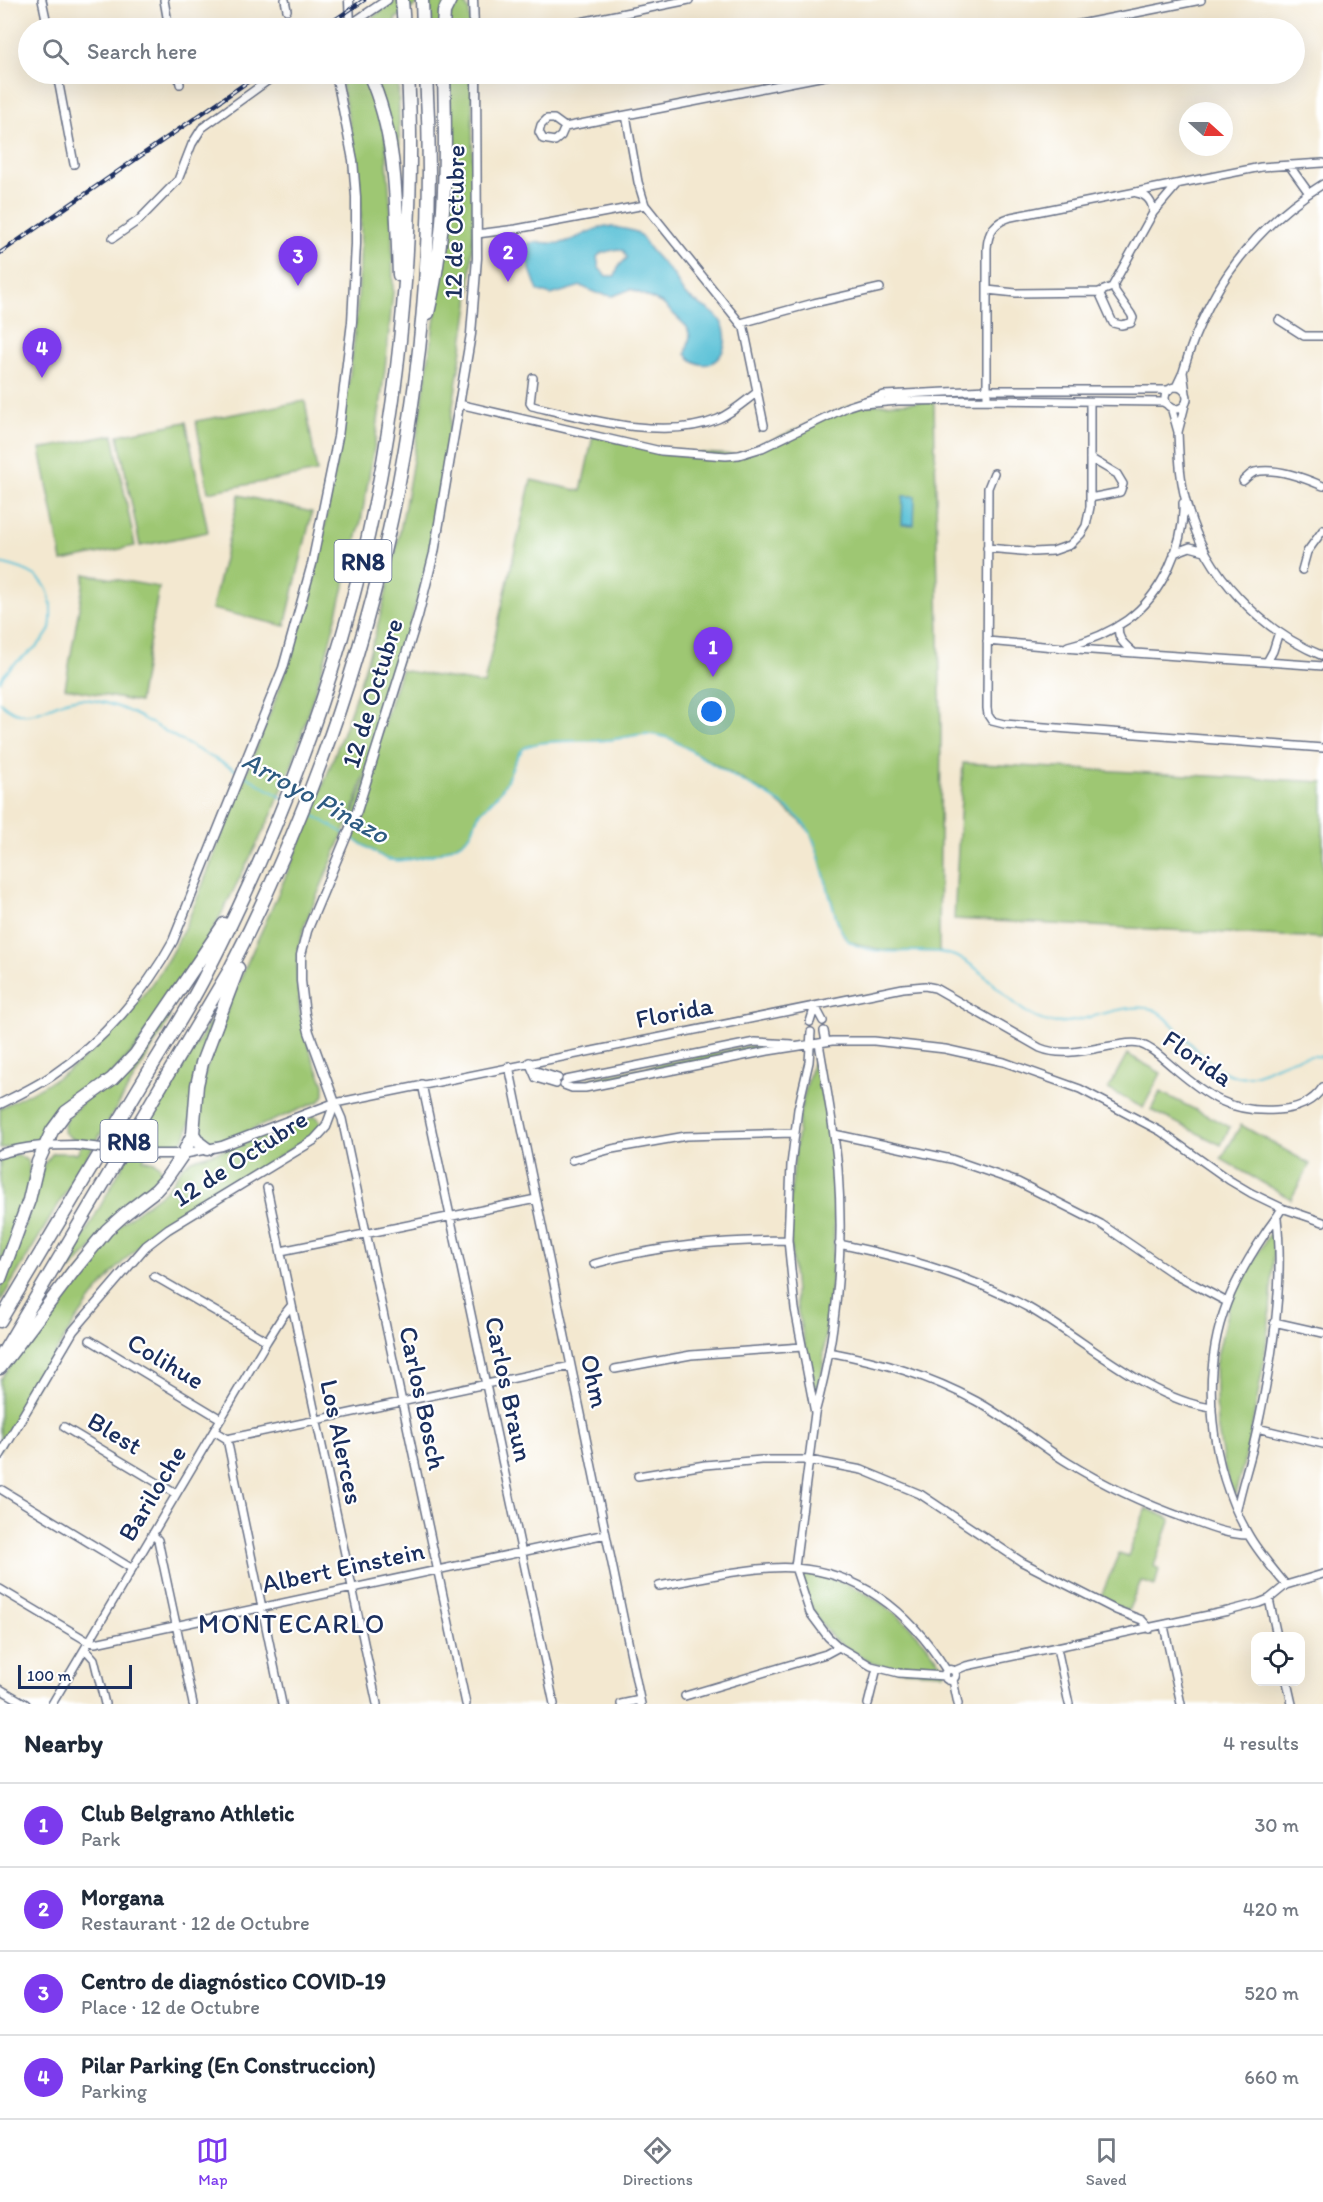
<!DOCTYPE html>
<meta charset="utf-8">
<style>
:root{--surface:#fff;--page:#f2f2f3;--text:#1f2937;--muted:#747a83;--line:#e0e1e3;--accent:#7c3aed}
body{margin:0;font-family:Itim,sans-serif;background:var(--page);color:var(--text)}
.controls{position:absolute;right:18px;bottom:18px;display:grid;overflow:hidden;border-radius:12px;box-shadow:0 6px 24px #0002}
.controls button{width:54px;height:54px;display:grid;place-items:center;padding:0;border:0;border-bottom:2px solid var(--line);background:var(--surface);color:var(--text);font:30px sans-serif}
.compass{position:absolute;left:1179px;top:102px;width:54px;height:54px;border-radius:50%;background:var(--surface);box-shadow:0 6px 24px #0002;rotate:111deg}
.scale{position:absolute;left:18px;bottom:15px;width:114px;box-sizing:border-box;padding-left:6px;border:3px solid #1b2f5e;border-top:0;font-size:16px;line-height:21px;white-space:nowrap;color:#1b2f5e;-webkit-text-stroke:4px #fff;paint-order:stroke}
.you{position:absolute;left:712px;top:712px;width:21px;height:21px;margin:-15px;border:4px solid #fff;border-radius:50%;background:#1a73e8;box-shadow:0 0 0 9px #1a73e833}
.badge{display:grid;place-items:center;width:39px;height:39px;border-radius:50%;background:var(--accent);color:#fff;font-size:20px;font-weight:700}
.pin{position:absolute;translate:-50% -50px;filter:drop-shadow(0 2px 3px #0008)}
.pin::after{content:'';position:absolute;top:32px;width:21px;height:18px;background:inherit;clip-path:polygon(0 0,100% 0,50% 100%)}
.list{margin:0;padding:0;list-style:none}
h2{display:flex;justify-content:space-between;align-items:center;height:78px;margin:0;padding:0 24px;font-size:26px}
h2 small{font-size:20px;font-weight:400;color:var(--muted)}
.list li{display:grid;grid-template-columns:39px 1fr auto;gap:18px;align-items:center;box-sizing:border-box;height:84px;padding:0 24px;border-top:2px solid var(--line)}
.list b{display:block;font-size:22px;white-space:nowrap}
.list p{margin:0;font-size:20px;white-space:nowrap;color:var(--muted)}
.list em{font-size:20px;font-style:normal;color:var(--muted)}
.icon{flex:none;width:33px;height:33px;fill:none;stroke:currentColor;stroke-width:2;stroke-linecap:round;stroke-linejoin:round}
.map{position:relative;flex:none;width:1323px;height:1704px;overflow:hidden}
.search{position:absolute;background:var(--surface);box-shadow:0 6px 24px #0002;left:18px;right:18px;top:18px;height:66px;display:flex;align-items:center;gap:15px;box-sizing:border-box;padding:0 21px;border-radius:33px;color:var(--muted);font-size:22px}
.sheet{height:414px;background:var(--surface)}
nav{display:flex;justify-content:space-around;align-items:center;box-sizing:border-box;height:84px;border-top:2px solid var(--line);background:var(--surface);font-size:16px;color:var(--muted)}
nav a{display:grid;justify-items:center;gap:3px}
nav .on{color:var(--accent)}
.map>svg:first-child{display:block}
.green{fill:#9ec773;stroke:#5c7b68;stroke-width:1.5}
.water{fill:#5ac1d7;stroke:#3a789a;stroke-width:1.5;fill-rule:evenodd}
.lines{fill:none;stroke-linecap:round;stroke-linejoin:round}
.stream{stroke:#5ac1d7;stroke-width:2}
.minor-casing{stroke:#677086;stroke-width:10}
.tertiary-casing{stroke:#677086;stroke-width:11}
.motorway-casing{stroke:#677086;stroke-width:15}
.minor{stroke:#fff;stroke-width:7}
.tertiary{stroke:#fff;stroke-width:8}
.motorway{stroke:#fff;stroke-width:12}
.rail-casing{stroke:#1b2f5e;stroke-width:4.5}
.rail{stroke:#fff;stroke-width:2;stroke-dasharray:7;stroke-linecap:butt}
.tertiary-bridge-casing{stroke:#677086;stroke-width:11;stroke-linecap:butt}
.tertiary-bridge{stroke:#fff;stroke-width:8}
.labels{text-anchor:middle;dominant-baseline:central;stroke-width:4.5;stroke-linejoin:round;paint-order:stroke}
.shield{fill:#fff;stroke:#5f6d8e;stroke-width:1.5}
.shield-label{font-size:24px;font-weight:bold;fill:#1b2f5e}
.street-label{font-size:26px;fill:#1b2f5e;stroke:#fff}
.water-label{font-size:27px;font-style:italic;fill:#2e5b82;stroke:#fff}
.neighbourhood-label{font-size:27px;letter-spacing:1.5px;fill:#1b2f5e;stroke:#fff}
</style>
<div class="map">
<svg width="1323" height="1704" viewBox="0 0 1323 1704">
<rect width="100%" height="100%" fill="#fff"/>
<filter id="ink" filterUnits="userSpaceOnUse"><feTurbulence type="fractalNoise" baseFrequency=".0167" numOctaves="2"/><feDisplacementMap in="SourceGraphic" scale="12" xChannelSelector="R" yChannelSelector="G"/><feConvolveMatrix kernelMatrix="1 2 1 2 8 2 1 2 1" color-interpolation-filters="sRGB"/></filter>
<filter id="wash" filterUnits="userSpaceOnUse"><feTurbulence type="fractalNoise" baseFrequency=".008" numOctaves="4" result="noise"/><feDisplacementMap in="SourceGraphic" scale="24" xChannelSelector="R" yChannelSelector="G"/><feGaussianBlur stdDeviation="1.35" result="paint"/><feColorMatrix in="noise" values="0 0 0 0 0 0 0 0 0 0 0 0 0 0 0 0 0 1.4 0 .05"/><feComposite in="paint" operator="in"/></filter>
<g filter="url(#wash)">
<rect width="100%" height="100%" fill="#f3e8d0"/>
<path class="green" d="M397,0H424L395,19V28H357Z
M430,0H445L440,28H432Z
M455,0H463L469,11L470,28H449L450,11Z
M340,74H365L385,135L392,226L393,292L385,369L376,437L361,521L326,656L292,765L272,814L222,913L204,946L137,1046L109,1076L72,1100L60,1110L37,1141L0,1149V1108C22,1097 45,1086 66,1072C98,1050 126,1017 150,986C187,937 205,876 228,819C255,750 285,681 306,609C318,567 326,522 333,479C350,385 364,288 360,193C358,152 346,114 340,74Z
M373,74H398L401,213Z
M449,74H472L473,235L469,305L429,557L404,647L353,811L305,924L298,949L297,973L300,1012L312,1057L324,1084V1095L320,1101L224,1141L211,1144L202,1141C179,1097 255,948 275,901C313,814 350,722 376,631C401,542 415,453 428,362C435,316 443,270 448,223L450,189Z
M305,401L317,472L208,492L196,421Z
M934,401L941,728L939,952L881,950L850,942L845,938L838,924L818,853L810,832L801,822L769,795L671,739C663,736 654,734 645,734C632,735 621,739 609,740C590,742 536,738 523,749C514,758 511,774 504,786C498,796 488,804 480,813C475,819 475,827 471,833C459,850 406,865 386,859L347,835L401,670L484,684L531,480L581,491L593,436L661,451L739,455L849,406Z
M186,422L208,532L140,546L118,435Z
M113,435L135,546L62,561L40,449Z
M239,495L312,512L285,626L212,609Z
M85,574L159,587L139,702L65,688Z
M963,763L1323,782V938L954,919Z
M221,1004L187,1133C177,1153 170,1149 150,1146L143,1159L155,1162L160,1167L161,1179L59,1281L127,1158Z
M168,1016H170L162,1032L0,1302V1292L28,1216L44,1164L53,1153H77L84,1141L71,1138L64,1132V1124L68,1117Z
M749,1046L763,1047L758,1050L581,1086L578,1084L580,1081Z
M1127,1054L1161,1073L1143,1108L1108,1089Z
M816,1058C842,1146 837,1250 825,1340C823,1357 824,1380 815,1394L796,1303L790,1237V1200L800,1112L812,1064Z
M1160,1092L1230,1127L1221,1145L1151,1110Z
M314,1116L318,1118L321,1125L316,1134L153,1234C85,1289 43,1374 0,1449V1380L42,1317L118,1226L167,1189L183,1166L191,1160L242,1144Z
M1241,1125L1310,1164L1291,1199L1221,1159Z
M17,1154L28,1161C36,1184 8,1245 0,1269V1160Z
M1272,1230L1275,1232L1270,1314L1264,1362L1248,1448L1235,1494L1232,1493L1224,1466L1217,1424L1215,1365L1229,1305L1245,1273Z
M1146,1508L1171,1519L1154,1566L1159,1569L1155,1586L1141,1581L1128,1611L1100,1599L1119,1553L1128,1556Z
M806,1571C865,1584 912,1619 945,1670L944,1673L901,1671L872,1663L834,1640L817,1618L808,1600L800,1575Z"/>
<path class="water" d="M606,226C616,228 629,228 638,233C643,237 646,243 649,248C657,258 666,266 674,276C677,280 679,287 683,292C695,306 717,308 724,328C732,355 706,379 686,354L690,336L687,327L663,304L631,289L613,296L596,293L581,286L551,295L538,291L527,261L519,258L518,254C527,235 545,245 561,243C577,240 590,229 606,226ZM618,249L624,251L627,258L618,267L615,276H606L599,268L597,257L601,253Z
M903,496H915L914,525L902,524Z"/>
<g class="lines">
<path class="stream" d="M0,563C27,569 50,576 51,608C51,615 52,624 49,631C38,652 11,660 0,681
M0,702C32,733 51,695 85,699C125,704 148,722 182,741C201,752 220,761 239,772
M244,775L283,798
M306,811L345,834
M350,837L386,859C406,865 459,851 471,833C475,827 475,819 480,813C488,804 498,796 504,786C511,774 514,758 523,749C536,738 590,742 608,740C621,739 632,735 645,734C654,734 663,736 671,739C694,752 715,766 738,779C762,792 796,808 810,832C823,855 833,931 850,942C879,961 925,943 957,957C988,969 1016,1017 1049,1022C1080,1027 1121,1001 1152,1009C1160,1011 1167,1019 1173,1025C1189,1041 1214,1072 1236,1076C1263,1081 1289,1050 1323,1057"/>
</g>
</g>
<g filter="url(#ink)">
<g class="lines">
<defs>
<path id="minor" d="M42,0L48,28
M164,0L169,28
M285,0L287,10
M551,28L689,0
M1060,28L1201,0
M57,74L74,164
M178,74L180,84
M626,115L638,182L645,205L744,328L764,425
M547,119H554L565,127L561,136L555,141L543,139L539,132L541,125Z
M565,127L835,74
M1289,165L1309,193
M1137,193C1147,195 1153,202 1153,213L1176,186
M477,234L516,229L645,205
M113,238L139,220L178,180L192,144L202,128L277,74
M987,290L1016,293L1099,292L1112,287L1153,213
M1099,292L1113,323L1121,325L1131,323L1133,318L1131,314L1115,291L1114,285
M1279,320L1304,336H1323
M741,323L814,303L880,288
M1183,372C1206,291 1252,228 1323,184
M533,378L530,403L532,406C587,419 665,441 718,419C732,413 744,402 756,393
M1176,387L1183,372L1186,393
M1165 398a11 11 0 1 1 22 0a11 11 0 1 1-22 0Z
M987,400V248C988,231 995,222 1011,217L1261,167L1323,163
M459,404L661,451L726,456L739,455L762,448L849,406L884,395L987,390H1169
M863,404L898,401L987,400L1163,402L1168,405
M1171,407L1178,432L1185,405
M1178,432C1179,458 1180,483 1188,509C1206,574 1261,631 1323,656
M1090,458L1117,474L1123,484L1120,492L1090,498
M994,473L988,488L987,708L988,715L992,721L1004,724L1323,748
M1243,481C1247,478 1250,473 1255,472C1276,467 1304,478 1323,486
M987,548L1034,552L1053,551L1070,545L1081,534L1086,526L1090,507V402
M1174,553L1190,547L1205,551
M1302,570L1307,552L1323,530
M1119,625C1116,638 1124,644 1133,652
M987,641L1077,649L1323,666
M1068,646C1089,641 1110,632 1127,620C1162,595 1185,544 1183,503
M1267,662L1273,651L1279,632
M815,1006L823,1021
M810,1022L815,1006
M824,1031L826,1042
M811,1032L809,1062L798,1109L791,1165L788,1240L795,1309L815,1413C837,1334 844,1250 838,1169C834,1126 826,1085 819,1043
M529,1062L536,1078L556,1084
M509,1066L641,1704
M533,1070L558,1078
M566,1080L755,1042L792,1044
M422,1084L554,1704
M564,1085L572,1088H585L768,1051L832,1041H874L945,1049L1004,1062L1080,1089L1160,1131L1229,1180L1251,1193L1282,1208L1323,1222
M834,1134L951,1159L1018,1182L1101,1224L1171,1272L1227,1302
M572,1160L612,1149L686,1136L794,1133
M267,1188L377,1704
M1282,1208C1277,1218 1270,1225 1264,1235C1250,1256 1236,1280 1227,1303C1199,1375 1210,1467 1248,1534C1258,1552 1273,1569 1286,1585
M839,1244C910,1259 964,1273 1029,1308C1084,1339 1149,1400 1212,1408
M281,1251L536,1199
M594,1264C657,1245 722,1241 788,1240
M154,1276L267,1341
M1274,1322L1323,1333
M90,1340L221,1419
M829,1352C881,1362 929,1375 976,1401C1008,1418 1036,1443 1067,1462C1104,1485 1145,1504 1187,1519C1206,1526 1227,1535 1248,1535
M615,1369L691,1355L802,1347
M815,1413L795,1567L810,1613L828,1637L839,1647L871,1666L899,1673L945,1676
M64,1427L176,1494
M1257,1428L1323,1444
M214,1431L227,1439L571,1366
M227,1439L282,1704
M638,1476L705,1465L761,1460H809L862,1470L920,1494L1022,1562L1116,1610L1142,1620L1150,1629
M2,1490L131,1568
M1237,1509C1241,1488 1248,1468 1253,1447C1269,1379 1285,1289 1277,1219
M152,1534L158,1540L193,1704
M659,1586C699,1579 756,1565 795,1568C864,1573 912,1615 947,1671
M0,1589L89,1642L95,1643L606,1534
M1269,1599L1277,1636
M1164,1626L1181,1704
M1057,1648L1069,1704
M85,1649L94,1659L105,1704
M944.5 1675a5.5 5.5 0 1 1 11 0a5.5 5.5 0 1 1-11 0Z
M954,1671L966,1666L1228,1611L1259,1603L1269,1599L1286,1585L1323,1574
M953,1680L958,1704
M1287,1682L1292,1704
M0,1689L26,1704
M685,1696L826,1654L839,1647
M52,1704L267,1341L282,1317L291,1306
M466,1704L342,1119L335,1103L903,988L925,986L935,988L1040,1048C1064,1058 1093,1048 1117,1045C1124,1044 1132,1042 1140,1044C1153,1048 1163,1059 1173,1067C1207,1096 1230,1113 1276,1110C1295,1109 1312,1104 1323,1087
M621,1704L640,1700
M868,1704L877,1668"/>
<path id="tertiary" d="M349,0L350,28
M473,0L474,28
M350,25L387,0
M0,1104C18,1095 37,1086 53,1075C102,1042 145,993 173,941L283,668L312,564L338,437L352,322L356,244V197L353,160L336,74
M0,1154C25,1146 50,1145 76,1145
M152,1154H183L222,1146L335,1103
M0,1455L73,1331L146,1246L168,1229L314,1140L326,1127L335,1103L309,1032L305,1015L301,981V955L307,931L357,811L418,616L434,553L471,334L477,258L476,74"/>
<path id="motorway" d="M402,0L404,28
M422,0L423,28
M443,28L444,12L450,0
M369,74C398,138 396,206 399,275
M428,313C447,233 446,154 444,74
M193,1134L199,1143L207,1149
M0,1279L29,1200L38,1162L52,1131L66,1112L112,1079L135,1055L224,924
M0,1321C45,1246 89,1171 134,1096C157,1057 182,1020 203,980C318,757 388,532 405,282C410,212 412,143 408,74
M0,1358L229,971C371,695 445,384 426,74
M0,1368L75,1269L107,1230L126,1213L156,1190L165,1180L183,1154L193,1134L197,1085L202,1063L238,968"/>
</defs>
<use href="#minor" class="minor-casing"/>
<use href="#tertiary" class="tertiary-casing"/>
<use href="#motorway" class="motorway-casing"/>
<use href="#minor" class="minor"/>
<use href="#tertiary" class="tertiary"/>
<use href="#motorway" class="motorway"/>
<defs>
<path id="rail" d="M323,28L364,0
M0,253L259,74"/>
</defs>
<use href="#rail" class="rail-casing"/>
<use href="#rail" class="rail"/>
<defs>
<path id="tertiary-bridge" d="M76,1145L152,1154"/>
</defs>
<use href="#tertiary-bridge" class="tertiary-bridge-casing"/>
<use href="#tertiary-bridge" class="tertiary-bridge"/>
</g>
</g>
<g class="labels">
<g class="shield">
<rect x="334.5" y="540" width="57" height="42" rx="4.5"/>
<rect x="100.5" y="1120" width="57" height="42" rx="4.5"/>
</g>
<g class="shield-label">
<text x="363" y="561">RN8</text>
<text x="129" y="1141">RN8</text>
</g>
<g class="street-label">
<text transform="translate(454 222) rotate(-89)">12 de Octubre</text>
<text transform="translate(372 693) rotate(-73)">12 de Octubre</text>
<text transform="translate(674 1012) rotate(-11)">Florida</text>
<text transform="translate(1198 1058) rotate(35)">Florida</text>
<text transform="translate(240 1158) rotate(-33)">12 de Octubre</text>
<text transform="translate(166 1361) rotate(31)">Colihue</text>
<text transform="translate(595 1381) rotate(78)">Ohm</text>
<text transform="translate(509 1389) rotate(78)">Carlos Braun</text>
<text transform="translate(423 1398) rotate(78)">Carlos Bosch</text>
<text transform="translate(115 1433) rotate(31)">Blest</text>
<text transform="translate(342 1442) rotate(78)">Los Alerces</text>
<text transform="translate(152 1493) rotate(-59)">Bariloche</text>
<text transform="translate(343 1567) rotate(-12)">Albert Einstein</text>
</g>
<g class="water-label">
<text transform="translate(316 797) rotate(29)">Arroyo Pinazo</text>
</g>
<g class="neighbourhood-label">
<text x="292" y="1623">MONTECARLO</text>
</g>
</g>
</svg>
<div class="controls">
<button><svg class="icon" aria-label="locate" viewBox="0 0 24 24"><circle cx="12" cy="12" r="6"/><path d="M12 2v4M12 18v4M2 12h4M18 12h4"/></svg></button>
</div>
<svg class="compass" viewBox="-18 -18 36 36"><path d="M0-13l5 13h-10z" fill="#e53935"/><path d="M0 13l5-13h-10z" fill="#747a83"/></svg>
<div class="scale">100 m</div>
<div class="you"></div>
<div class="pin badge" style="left:713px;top:677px">1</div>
<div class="pin badge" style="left:508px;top:282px">2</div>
<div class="pin badge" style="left:298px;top:286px">3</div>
<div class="pin badge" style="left:42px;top:378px">4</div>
<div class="search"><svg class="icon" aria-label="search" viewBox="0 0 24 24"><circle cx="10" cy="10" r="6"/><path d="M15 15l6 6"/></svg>Search here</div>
</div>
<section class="sheet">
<h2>Nearby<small>4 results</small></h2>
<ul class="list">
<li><span class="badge">1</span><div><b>Club Belgrano Athletic</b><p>Park</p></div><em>30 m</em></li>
<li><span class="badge">2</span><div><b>Morgana</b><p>Restaurant · 12 de Octubre</p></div><em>420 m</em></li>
<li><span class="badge">3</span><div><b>Centro de diagnóstico COVID-19</b><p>Place · 12 de Octubre</p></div><em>520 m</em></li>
<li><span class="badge">4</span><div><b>Pilar Parking (En Construccion)</b><p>Parking</p></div><em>660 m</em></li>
</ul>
</section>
<nav>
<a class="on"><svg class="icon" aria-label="map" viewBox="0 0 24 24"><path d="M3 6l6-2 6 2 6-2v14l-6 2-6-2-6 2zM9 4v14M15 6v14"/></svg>Map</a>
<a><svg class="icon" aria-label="directions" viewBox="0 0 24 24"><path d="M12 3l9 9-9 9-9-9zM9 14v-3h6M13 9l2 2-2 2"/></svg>Directions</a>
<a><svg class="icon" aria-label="saved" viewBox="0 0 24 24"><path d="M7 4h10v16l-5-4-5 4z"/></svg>Saved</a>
</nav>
